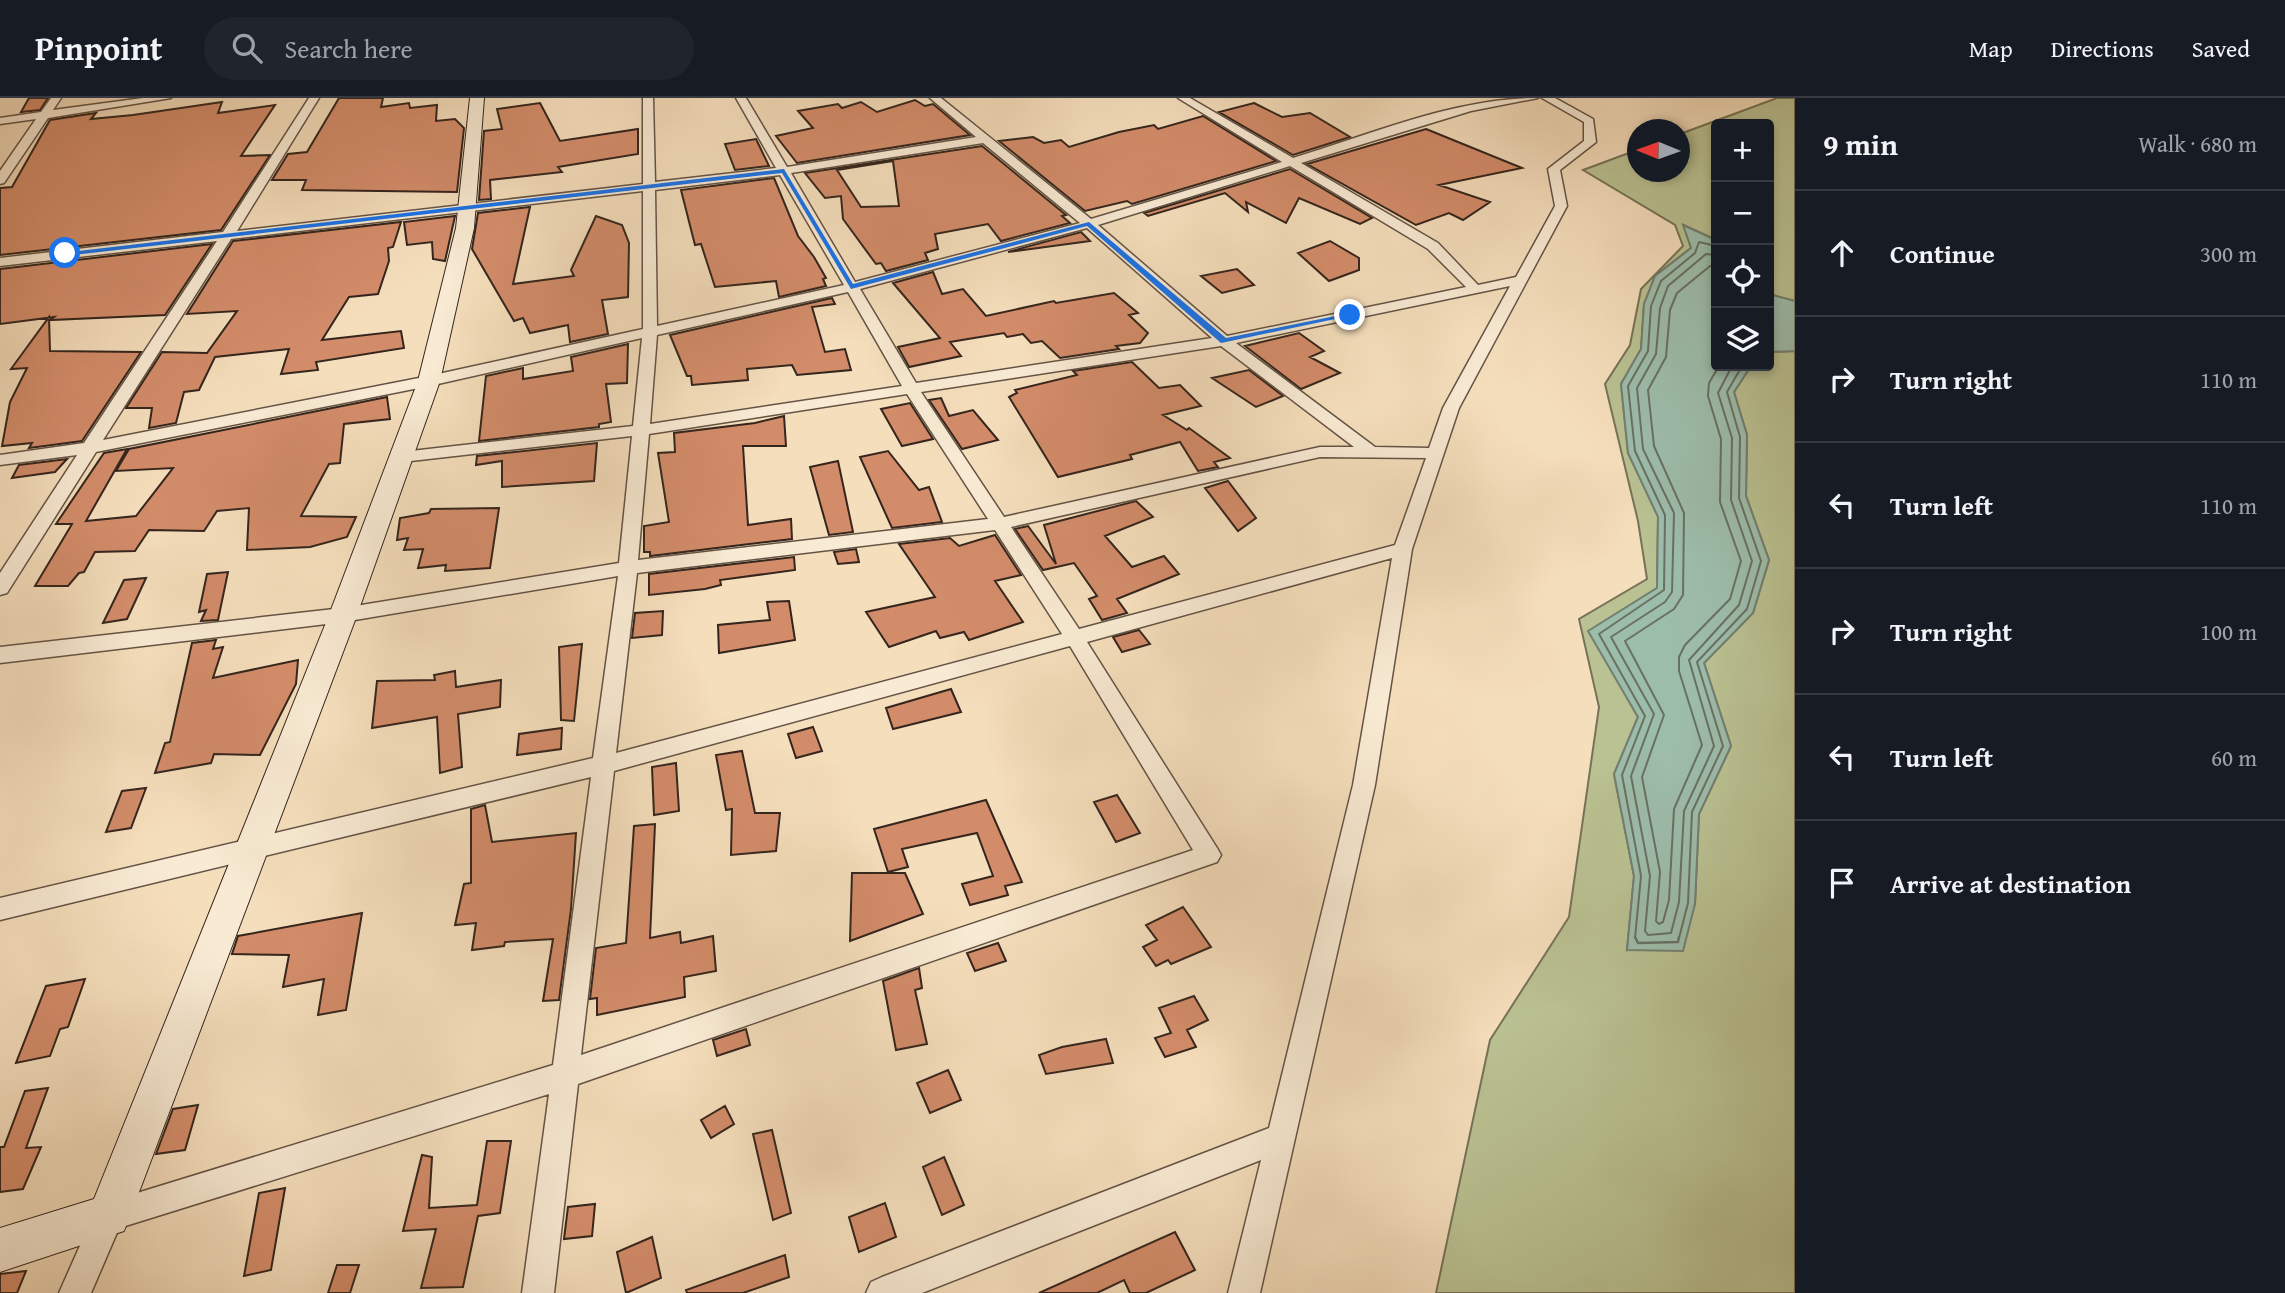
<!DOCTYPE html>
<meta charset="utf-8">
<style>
:root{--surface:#171b24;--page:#20242c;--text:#f1f3f6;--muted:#9ea1a6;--line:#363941}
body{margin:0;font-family:"Gentium Book Plus",serif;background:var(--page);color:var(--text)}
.controls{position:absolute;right:21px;top:21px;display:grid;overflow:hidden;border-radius:7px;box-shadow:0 4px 10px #0003}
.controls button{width:63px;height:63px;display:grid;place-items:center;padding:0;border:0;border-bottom:2px solid var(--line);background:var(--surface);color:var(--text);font:35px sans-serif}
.compass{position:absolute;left:1627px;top:21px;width:63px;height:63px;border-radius:50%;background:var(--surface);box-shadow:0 4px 10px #0003;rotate:271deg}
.stop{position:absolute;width:21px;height:21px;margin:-16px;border:5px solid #1a73e8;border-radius:50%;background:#fff}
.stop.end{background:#1a73e8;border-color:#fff;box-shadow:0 2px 7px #0008}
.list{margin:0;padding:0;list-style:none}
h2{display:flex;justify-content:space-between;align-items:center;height:91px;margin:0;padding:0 28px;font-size:30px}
h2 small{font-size:23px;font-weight:400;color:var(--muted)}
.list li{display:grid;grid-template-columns:46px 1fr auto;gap:21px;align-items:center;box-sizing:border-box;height:126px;padding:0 28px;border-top:2px solid var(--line)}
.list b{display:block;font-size:26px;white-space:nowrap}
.list em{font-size:23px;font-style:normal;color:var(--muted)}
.icon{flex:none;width:38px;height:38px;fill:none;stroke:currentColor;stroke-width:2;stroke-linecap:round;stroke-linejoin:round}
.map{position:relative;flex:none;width:1795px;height:1195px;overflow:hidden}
header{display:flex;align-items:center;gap:42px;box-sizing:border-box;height:98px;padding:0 35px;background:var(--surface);border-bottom:2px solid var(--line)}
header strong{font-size:33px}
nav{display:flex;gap:38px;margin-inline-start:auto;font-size:24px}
.search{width:490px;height:63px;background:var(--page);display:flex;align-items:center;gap:18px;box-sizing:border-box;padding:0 24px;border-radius:38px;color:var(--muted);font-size:26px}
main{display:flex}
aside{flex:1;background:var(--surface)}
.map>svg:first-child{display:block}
.green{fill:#bac192;stroke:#777358;stroke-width:2}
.water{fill:#9dbdab;stroke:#738072;stroke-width:2}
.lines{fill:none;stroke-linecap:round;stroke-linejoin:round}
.shore-far1{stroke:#687164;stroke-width:2}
.shore{stroke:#687164;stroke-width:2.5}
.building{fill:#d38c6a;stroke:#34251d;stroke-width:2;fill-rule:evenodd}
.street-casing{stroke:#645345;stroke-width:3}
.secondary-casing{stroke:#34251d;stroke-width:2}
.street{fill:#f8ead3;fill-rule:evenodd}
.secondary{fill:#f8ead3;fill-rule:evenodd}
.route{fill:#1a73e8}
</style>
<header>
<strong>Pinpoint</strong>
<div class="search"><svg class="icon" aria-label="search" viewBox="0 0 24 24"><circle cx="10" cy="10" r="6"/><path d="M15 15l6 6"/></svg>Search here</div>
<nav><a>Map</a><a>Directions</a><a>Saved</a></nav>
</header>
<main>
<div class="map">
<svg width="1795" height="1195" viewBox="0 0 1795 1195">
<rect width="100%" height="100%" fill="#f5debc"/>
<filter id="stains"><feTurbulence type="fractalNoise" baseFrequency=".00286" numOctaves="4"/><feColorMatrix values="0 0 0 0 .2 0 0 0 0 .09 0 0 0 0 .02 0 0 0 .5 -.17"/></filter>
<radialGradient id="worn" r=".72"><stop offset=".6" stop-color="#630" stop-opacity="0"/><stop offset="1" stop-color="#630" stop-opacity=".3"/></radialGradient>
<path class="green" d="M1777,0H1795V203L1769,196V26H1716V142L1684,127L1691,150L1655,178L1644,206L1641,251L1621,286L1628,355L1658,418L1657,490L1589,533L1638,619L1614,676L1634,778L1627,852L1695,806L1699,716L1731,648L1704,565L1753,515L1769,462L1746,398L1747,337L1734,294L1751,268H1769V254L1795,253V1195H1436L1490,942L1569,819L1599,609L1579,521L1647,481L1638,423L1605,286L1630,247L1641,191L1683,148L1675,127L1583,72L1637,52L1638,74H1680V36Z"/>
<path class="water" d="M1683,127L1716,142V268H1751L1734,294L1747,337L1746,398L1769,462L1753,515L1704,565L1731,648L1699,716L1695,806L1683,853L1627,852L1634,778L1614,676L1638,619L1588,533L1657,490L1658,419L1628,355L1621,286L1641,251L1644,206L1655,178L1691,150Z
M1769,196L1795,203V253L1769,254Z"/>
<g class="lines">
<path class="shore-far1" d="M1716,157L1706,156L1668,188L1660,210L1656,256L1637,290L1643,351L1674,415L1672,494L1665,504L1611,539L1654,616L1631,678L1650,778L1645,833L1648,837L1671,835L1679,804L1684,713L1714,648L1689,562L1739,507L1752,463L1731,402L1732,340L1718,295L1732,268
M1716,167L1710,168L1677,195L1670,212L1666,259L1648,292L1654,348L1684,415L1683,497L1674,511L1625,543L1664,617L1642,679L1660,774L1656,823L1659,826L1663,824L1669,802L1674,711L1702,647L1679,573V559L1685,547L1730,501L1741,463L1720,404L1721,341L1708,298L1709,285L1719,268
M1635,840L1641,778L1622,677L1645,618L1599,536L1664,492L1665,417L1635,353L1628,288L1648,253L1651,208L1661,183L1695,155L1699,144L1716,148
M1679,840L1688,805L1692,714L1723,648L1697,564L1747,511L1761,463L1739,400L1740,339L1727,294L1742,268"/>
<path class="shore" d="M1635,839L1638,845L1678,844L1679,839"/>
</g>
<path class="building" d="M29,0H48L40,12L21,14Z
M339,0H383L381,9L409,5L410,10L437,7L436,23L455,21L464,30L457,94L302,92L306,82H272L288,56L307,54Z
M915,2L925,8L933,6L970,37L797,65L776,38L813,30L798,13L838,6L842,10L861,4L877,14Z
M222,4L218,15L275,7L241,58L270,57L221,132L0,157V90L12,89L50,22L96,15L91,21L133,17Z
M540,5L560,43L638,31V56L558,69L562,74L490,82L491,101L479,102L484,33L502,31L497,11Z
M1254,5L1282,19L1310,15L1350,39L1293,57L1219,14Z
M1203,18L1276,63L1132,106L1127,103L1085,113L999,43L1033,39L1044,45L1061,42L1069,49L1119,34L1154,27L1158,31Z
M1426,31L1522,70L1439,87L1490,104L1463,122L1449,115L1416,127L1307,66Z
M756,41L769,68L735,72L725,46Z
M982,48L1066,117L1062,118L1070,125L1001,143L988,126L935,136L938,151L925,155L928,162L886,173L881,165L876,166L843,121L841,98L825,100L805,75ZM893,63L899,108L861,109L837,72Z
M1290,71L1372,120L1360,126L1299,100L1286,125L1246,104L1248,114L1225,95L1148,118L1144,115Z
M774,80L798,138L814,159L826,180L823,181L826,188L779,199L776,183L715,189L701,146L695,147L681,92Z
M530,109L513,186L574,178L571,172L596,118L622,127L629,145L628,199L602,202L608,236L570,244L568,227L530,235L523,220L514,223L472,151L478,115Z
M455,118L445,163L433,161L432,144L407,147L404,124Z
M401,124L393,149L388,150L389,163L378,196L349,199L322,242L401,233L404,250L316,264L318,272L281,276L289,251L215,259L199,292L184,294L176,325L149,330L152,310H126L162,254L207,255L237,213L187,216L233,143Z
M1081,134L1090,143L1008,154Z
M1330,143L1359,160V172L1329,183L1298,155Z
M212,146L165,217L50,222L54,219L0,226V171Z
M1237,171L1254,187L1222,195L1201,178Z
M933,174L942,196L963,191L986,218L1054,203L1056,205L1114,195L1138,215L1129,217L1148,235L1140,245L1116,248L1119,251L1060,260L1042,243L1031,245L1023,236L1007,239L1004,235L950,244L961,258L909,269L898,249L940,240L893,185Z
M832,200L835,206L812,209L825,254L845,251L851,272L797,277L792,267L747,271L748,282L692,287L691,278H687L670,237Z
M49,219L50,253L141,254L82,343L29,350L32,345L2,348L10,304L27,270L11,271Z
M1299,235L1324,253L1310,259L1340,275L1301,291L1245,248Z
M628,246L627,285L606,286L611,324L599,326V329L479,343L486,278L523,270V281L573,273L571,259Z
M1132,264L1159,290L1180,287L1201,308L1163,317L1187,332L1189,330L1230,360L1214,364L1218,369L1198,373L1180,344L1130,357L1132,361L1058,379L1009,299L1017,295L1015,292L1077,277L1073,273Z
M1249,272L1283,298L1256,309L1212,280Z
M387,299L390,321L344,326L340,365L329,366L301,418L356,419L347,439L310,449L247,452L249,410L217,413L204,433L149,432L135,453L95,454L84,474L79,475L68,488H35L72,426H56L104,355L127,351L86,423L136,418L173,370L116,373L129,351Z
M941,300L949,318L973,312L998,342L962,351L929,302Z
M910,305L933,341L902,348L881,311Z
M784,318L786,348H743L748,427L791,421L792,441L650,458V454H644V428L669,424L658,355L675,354L674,335L755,325Z
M597,345L594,383L502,389V363L476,367L477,358Z
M888,353L919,392L929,389L942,424L892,430L860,359Z
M67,361L55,374L12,380L19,367Z
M838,363L853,434L829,437L810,369Z
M1228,383L1256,420L1238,433L1205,390Z
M1136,403L1153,419L1105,438L1132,469L1164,458L1179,476L1117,501L1127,515L1102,522L1089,501L1097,498L1074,465L1043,472L1015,431L1028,428L1056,466L1044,427Z
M499,410L490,470L445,473L446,467L418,470L423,451L404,452L408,440L397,442L400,420L429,415L431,411Z
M995,437L1021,477L995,483L1023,524L969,542L964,534L940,540L936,533L889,549L866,514L935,499L899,446L950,440L959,448Z
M856,451L859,464L838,466L834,454Z
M794,459L795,472L720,482L721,487L705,491L649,497V476Z
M228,474L218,522L201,523L206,512L199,514L207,476Z
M146,480L127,521L103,525L124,482Z
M789,503L795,542L719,555L718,527L770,522L767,504Z
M663,513L662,537L632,540L635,515Z
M1139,532L1150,546L1122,554L1113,539Z
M216,542L213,551L223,549L213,580L298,562L296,586L260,657L214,656L211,665L155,675L165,645L170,644L192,545Z
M582,546L574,623L561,622L559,549Z
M455,573L456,589L501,582L500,609L458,616L462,669L440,675L437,619L372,630L377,583L435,582L434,577Z
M951,591L961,614L893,631L886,610Z
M813,629L822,653L796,660L788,636Z
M562,630L561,651L517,657L519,636Z
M742,653L755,715H780L776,753L731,757L732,711L726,712L716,657Z
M676,665L679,713L654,717L652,669Z
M146,690L131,730L106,734L122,693Z
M1117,697L1140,735L1116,744L1094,704Z
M986,702L1022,784L1005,788L1008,797L970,807L962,786L993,778L977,735L902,751L908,769L888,774L874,731Z
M485,707L492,744L576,735L571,811L559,902L543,903L553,841L505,844L504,848L472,852L476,825L455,827L464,786L471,785V711Z
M655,726L650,840L680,834L681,845L713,838L716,873L684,879L685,899L597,917V900L590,901L596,850L626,845L634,728Z
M852,775H905L923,816L850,843Z
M1183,809L1211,849L1171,866L1168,862L1156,868L1143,849L1157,842L1146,827Z
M362,815L346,912L318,917L324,881L283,889L289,857L232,856L238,838Z
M998,845L1006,863L975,873L967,855Z
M919,870L922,890L915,892L927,946L896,952L883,883Z
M85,881L68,929L60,931L50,958L16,965L46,888Z
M1194,898L1208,922L1187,932L1196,949L1165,959L1155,940L1171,935L1159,910Z
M746,931L750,947L717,958L713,942Z
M1106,941L1113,965L1046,976L1039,957L1062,949Z
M948,972L961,1002L930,1015L917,985Z
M48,990L26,1050L41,1049L23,1091L0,1094V1049H4L25,993Z
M198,1007L185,1052L156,1056L173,1011Z
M725,1008L734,1026L711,1040L701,1022Z
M772,1032L791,1115L773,1122L753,1036Z
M487,1043H511L500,1115L478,1118L463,1189L421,1190L436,1131L403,1133L422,1057L432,1059L429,1110L477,1107Z
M944,1059L964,1107L942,1117L923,1069Z
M285,1090L271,1172L244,1178L259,1095Z
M885,1105L896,1139L859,1154L849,1119Z
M595,1106L592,1138L564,1141L568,1109Z
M1175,1134L1195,1172L1146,1195H1130L1124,1182L1097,1195H1039Z
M652,1139L661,1180L626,1195L617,1154Z
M785,1157L789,1179L743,1195H687L686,1192Z
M337,1167H359L350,1195H328Z
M26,1173L17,1195H0V1176Z"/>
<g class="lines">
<defs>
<path id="street" d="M51,0H61L53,12L143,0H171L48,20L4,85L0,86V73L36,21L0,26V20L41,14Z
M309,0H319L237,133L643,86V0H653L655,84L776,70L736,0H746L787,69L976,39L930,0H941L1091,121L1282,64L1178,0H1190L1293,60C1372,36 1455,0 1538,0L1471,13L1301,65L1438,145L1478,187L1516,179L1555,108L1548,71L1584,43V24L1542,0H1555L1593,21L1596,44L1560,72L1567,108L1459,310L1412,451L1375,687L1260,1195H1228L1261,1062L922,1195H866L871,1184L882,1179L1269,1030L1353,687L1392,460L1087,544L1217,750L1221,757L1217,764L578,986L554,1195H522L549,996L119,1130L91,1195H59L98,1107L553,967L591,679L0,822V800L593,660L618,478L343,524L0,565V549L343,510L619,465L632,338L402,364L394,359L402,354L633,328L642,240L429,288L96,354L7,495L0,497V475L77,357L0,367V357L84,345L217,143L0,168V160L223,134ZM983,45L1080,125L855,184L791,75ZM1290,68L1428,151L1466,189L1227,238L1098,127ZM780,77L844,187L657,228L655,92ZM643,93V231L429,278L103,342L231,141ZM1087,130L1212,240L916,285L860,191ZM1510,188L1443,310L1429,350L1375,349L1236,245ZM848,194L902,288L650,326L657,237ZM1221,248L1354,349H1320L1004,419L921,294ZM907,296L988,421L638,462L649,336ZM1320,359L1426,360L1395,447L1079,531L1011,429ZM995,432L1062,536L616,655L637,475ZM1070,548L1193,752L581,957L614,673Z"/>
<path id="secondary" d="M470,0H484L474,130L440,283L357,517L130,1118L124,1133L0,1174V1130L94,1101L329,517L418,283L456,130Z"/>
</defs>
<use href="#street" class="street-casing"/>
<use href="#secondary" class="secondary-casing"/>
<use href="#street" class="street"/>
<use href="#secondary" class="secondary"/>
</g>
<path class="route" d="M784,71L853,186L1089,124L1226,240L1350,215L1354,217L1221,245L1087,128L851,191L782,75L65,158L61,155Z"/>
<rect width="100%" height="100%" filter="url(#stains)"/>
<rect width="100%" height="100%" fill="url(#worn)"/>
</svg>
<div class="controls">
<button>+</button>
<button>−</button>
<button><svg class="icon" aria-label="locate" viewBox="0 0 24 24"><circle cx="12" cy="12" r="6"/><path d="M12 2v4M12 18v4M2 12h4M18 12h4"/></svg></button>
<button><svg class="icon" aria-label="layers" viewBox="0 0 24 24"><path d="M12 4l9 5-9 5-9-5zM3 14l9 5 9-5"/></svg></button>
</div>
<svg class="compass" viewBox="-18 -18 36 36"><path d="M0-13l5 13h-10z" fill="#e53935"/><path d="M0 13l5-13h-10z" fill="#9ea1a6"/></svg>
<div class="stop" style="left:65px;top:155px"></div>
<div class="stop end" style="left:1350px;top:217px"></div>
</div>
<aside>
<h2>9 min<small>Walk · 680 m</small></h2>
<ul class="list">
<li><svg class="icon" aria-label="ahead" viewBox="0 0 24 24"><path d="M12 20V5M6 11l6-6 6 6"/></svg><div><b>Continue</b></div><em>300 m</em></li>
<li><svg class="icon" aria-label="right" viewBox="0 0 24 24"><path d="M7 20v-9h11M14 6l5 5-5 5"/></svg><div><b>Turn right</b></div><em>110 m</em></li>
<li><svg class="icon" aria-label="left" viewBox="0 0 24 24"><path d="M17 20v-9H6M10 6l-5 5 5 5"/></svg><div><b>Turn left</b></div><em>110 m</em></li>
<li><svg class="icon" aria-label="right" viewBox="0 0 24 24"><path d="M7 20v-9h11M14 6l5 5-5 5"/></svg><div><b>Turn right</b></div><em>100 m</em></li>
<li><svg class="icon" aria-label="left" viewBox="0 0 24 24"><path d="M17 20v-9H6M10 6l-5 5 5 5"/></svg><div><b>Turn left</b></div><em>60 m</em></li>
<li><svg class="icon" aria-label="arrive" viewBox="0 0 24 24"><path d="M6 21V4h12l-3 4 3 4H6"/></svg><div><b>Arrive at destination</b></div></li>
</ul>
</aside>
</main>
